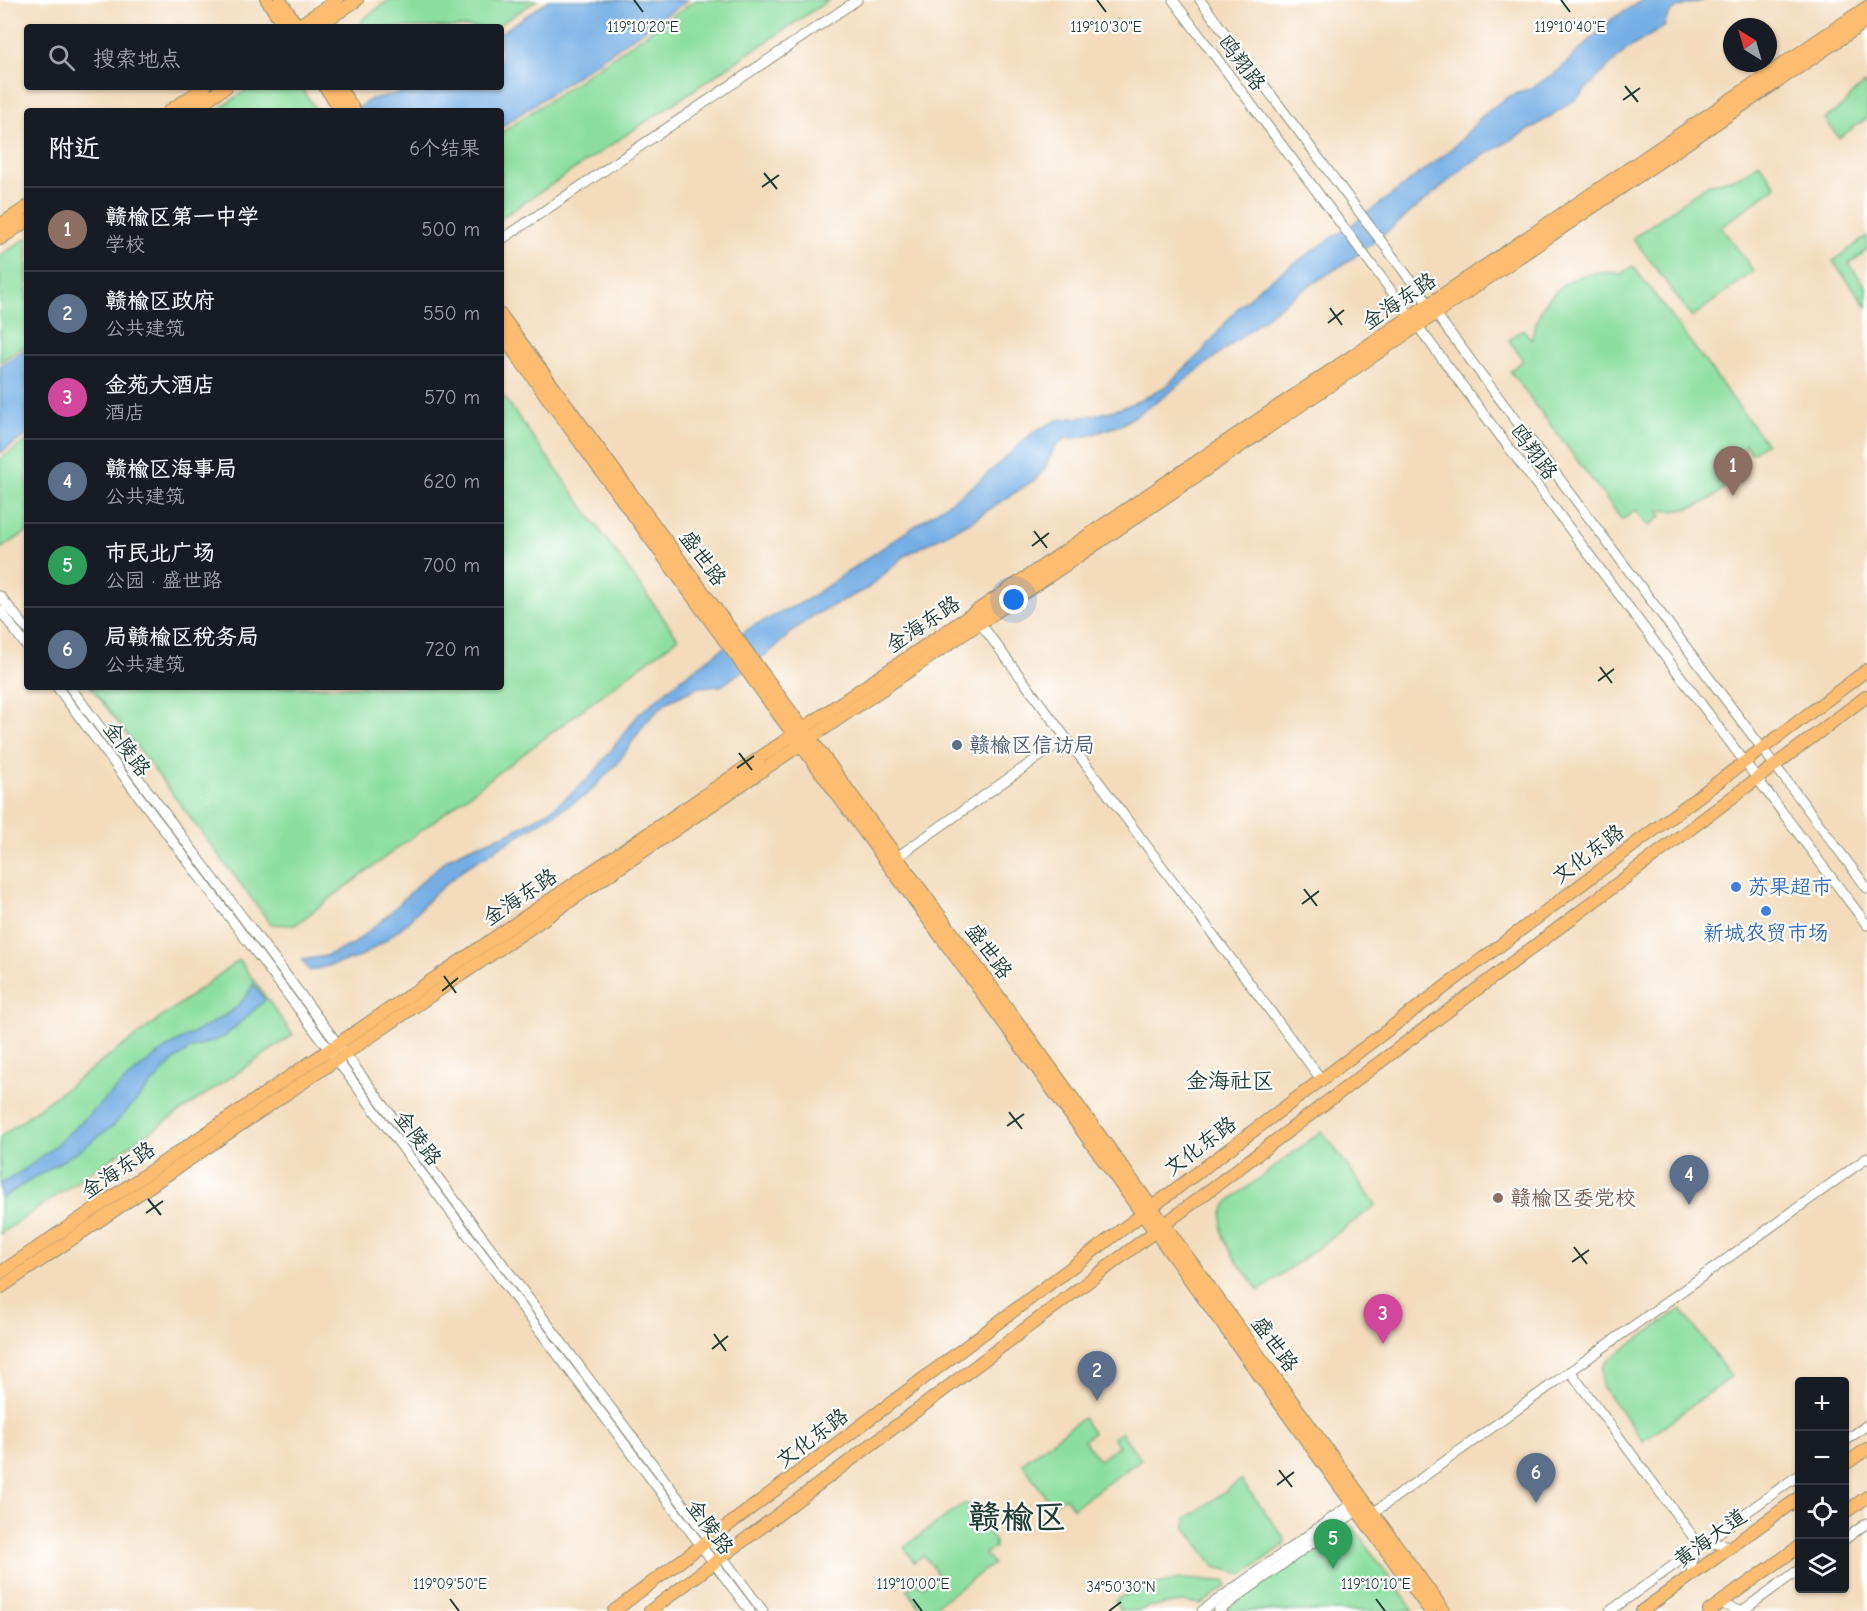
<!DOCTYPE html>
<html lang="zh">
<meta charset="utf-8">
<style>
:root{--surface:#171b24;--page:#242831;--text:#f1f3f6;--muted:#9ea1a6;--line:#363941;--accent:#1a73e8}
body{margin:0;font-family:"Comic Neue","LXGW WenKai TC",sans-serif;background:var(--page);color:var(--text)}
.controls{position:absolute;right:18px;bottom:18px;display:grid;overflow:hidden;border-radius:6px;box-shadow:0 2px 4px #0004}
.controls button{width:54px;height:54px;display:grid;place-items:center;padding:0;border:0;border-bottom:2px solid var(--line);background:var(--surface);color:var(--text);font:30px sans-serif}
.compass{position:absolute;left:1723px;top:18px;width:54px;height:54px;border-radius:50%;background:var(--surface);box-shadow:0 2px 4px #0004;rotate:323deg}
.you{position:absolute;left:1014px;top:600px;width:21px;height:21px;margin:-15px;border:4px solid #fff;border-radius:50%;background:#1a73e8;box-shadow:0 0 0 9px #1a73e833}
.badge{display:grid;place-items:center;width:39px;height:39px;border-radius:50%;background:var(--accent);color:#fff;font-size:20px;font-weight:700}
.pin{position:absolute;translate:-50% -50px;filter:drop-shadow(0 2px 3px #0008)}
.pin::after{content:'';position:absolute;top:32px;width:21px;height:18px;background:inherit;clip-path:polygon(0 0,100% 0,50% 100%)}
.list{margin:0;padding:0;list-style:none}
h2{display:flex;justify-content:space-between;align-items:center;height:78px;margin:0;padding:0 24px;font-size:26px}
h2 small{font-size:20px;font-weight:400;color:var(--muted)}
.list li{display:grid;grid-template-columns:39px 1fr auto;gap:18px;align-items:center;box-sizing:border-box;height:84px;padding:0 24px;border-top:2px solid var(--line)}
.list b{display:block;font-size:22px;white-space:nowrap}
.list p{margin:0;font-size:20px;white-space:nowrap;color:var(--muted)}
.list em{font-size:20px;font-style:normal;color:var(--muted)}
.icon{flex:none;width:33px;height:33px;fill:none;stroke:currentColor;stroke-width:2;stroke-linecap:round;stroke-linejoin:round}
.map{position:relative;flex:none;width:1867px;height:1611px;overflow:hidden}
.search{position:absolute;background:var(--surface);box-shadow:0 2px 4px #0004;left:24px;top:24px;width:480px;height:66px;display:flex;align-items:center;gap:15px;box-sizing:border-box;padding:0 21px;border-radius:6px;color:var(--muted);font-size:22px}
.panel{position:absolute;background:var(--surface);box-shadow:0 2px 4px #0004;left:24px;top:108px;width:480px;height:582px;border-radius:6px}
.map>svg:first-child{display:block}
.green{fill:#8bde9f;stroke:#558e6a;stroke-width:1.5}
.water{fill:#75aee5;stroke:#4a768c;stroke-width:1.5}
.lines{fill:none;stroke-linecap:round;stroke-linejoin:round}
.minor-casing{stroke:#898c78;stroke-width:11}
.major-casing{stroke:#898c78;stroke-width:14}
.minor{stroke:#fff;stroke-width:9}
.major{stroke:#fdbc6f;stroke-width:12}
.ticks{fill:none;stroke:#1f3d34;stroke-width:2}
.service-dot{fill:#5c6f8a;stroke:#fff;stroke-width:2}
.shop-dot{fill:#3f7fe0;stroke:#fff;stroke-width:2}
.education-dot{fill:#8d6e63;stroke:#fff;stroke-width:2}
.labels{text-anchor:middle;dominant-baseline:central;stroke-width:4.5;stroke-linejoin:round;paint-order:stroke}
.street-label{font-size:21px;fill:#1f3d34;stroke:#fff}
.service-label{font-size:21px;fill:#4e5e75;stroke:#fff;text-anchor:start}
.shop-label{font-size:21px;fill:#366cbe;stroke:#fff;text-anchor:start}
.education-label{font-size:21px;fill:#785e54;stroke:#fff;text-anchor:start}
.neighbourhood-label{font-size:22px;fill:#1f3d34;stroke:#fff}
.town-label{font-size:33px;font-weight:bold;fill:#1f3d34;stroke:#fff}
.ticks-label{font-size:15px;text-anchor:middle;fill:#1f3d34;stroke:#fff;stroke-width:4.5;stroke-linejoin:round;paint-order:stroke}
</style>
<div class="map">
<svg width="1867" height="1611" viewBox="0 0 1867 1611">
<rect width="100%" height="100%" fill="#fff"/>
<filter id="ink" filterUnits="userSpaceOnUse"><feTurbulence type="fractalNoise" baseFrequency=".0167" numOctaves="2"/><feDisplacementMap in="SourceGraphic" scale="12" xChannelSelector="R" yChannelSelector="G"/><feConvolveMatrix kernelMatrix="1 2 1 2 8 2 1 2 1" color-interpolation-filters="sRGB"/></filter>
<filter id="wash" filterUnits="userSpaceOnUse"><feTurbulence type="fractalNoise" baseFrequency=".008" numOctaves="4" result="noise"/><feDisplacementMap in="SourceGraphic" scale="24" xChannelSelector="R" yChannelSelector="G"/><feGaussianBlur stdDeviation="1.35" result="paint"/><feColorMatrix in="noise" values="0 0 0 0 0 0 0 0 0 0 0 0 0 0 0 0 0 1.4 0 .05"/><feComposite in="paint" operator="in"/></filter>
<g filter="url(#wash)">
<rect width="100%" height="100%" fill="#f3dbbc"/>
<path class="green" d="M389,0H537L496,27H362V20Z
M696,0H829L501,218V133Z
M1867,83V118L1839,138L1825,119L1845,104L1854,92Z
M251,87H309L303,91L317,111H216Z
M1759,163L1776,186L1721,227L1754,271L1692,317L1633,238L1707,185L1741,176Z
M1867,236V250L1849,264L1867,288V307L1833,261Z
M27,238V344L0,362V256Z
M1633,266L1766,443L1752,453L1745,444C1739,488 1702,515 1658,510L1662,516L1649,526L1636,510L1622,520L1510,371L1523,360L1509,340L1523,329L1532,340C1539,293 1574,266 1621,274Z
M501,393L678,638L295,925L271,924L91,687H501Z
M27,441V532L0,549V459Z
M239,960L293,1035L0,1234V1137Z
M1322,1131L1376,1205L1259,1291C1241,1265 1206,1233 1229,1201Z
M1681,1309L1731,1377L1643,1441L1602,1386V1369L1607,1361Z
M1083,1418L1093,1433L1084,1440L1099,1460L1119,1446L1113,1438L1121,1432L1141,1459L1073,1508L1065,1497L1052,1506L1022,1463Z
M1241,1480L1285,1539L1284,1545L1244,1574L1215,1567L1186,1528V1519Z
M963,1504H969L995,1541V1547L985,1554L993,1564L928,1611H923L907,1590L918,1582L922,1587L938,1575L924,1555L914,1562L904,1547Z
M1344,1524L1353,1527L1414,1611H1224Z
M1179,1579L1226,1581L1227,1586L1202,1604L1182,1602L1149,1607L1139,1611H1121L1115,1600L1144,1587Z"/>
<path class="water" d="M549,0H688L501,127V111H353L371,99L397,94L414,87H501V33Z
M1642,0H1704C1688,6 1666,5 1665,26L1626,50L1576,99L1534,127L1470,163L1392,228L1349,261L1296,294L1157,402L1121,425L1087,436L1065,439L1054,448L1045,468L1036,479L970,522L906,555L868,588L816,614L799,626L772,650L721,686L699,687L667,702L646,722L617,764L586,795L465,868L432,896L407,923L385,941L360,957L310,971L302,960L325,956L352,945L386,917L422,881L449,858L469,848L512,832L549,811L577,789L593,774L638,715L677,682L753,626L805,601L976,484L1035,431L1058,420L1096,415L1121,408L1141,400L1166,386L1203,351L1235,311L1261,286L1354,223L1444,155L1460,141L1479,119L1496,105L1508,97L1535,86L1559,70L1612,19Z
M27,348V435L0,453V366Z
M253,984L265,1000L224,1037L190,1049L172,1062L113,1126L80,1150L0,1199V1184C67,1149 111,1082 175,1043C202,1026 241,1015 253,984Z"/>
</g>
<g filter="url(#ink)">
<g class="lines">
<defs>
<path id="minor" d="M1173,0L1867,925
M1200,0L1867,888
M501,240L857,0
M0,596L27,629
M0,610L27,647
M980,623L1321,1079
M57,687L750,1611
M70,687L763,1611
M897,857L1066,738
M1570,1371L1700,1546
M1844,1442L1867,1425
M1373,1513L1867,1158
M1844,1540L1867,1523
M1705,1542L1732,1546
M1691,1576L1693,1551
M1720,1603L1740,1611
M1202,1611L1357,1500
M1218,1611L1362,1507
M1610,1611L1800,1474
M1742,1611L1800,1569"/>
<path id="major" d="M267,0L285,27
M280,0L298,27
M296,27L337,0
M317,27L357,0
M325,87L342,111
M339,87L355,111
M169,111L205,87
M190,111L226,87
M0,225L27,207
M0,239L27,221
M501,315L1035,1046L1444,1611
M501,334L1025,1052L1430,1611
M0,1273L1867,7
M0,1288L1867,21
M1844,1465L1867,1449
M1844,1513L1867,1497
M614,1611L1867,670
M650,1611L1867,696
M1642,1611L1800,1497
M1709,1611L1800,1546"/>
</defs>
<use href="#minor" class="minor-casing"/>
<use href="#major" class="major-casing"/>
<use href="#minor" class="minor"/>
<use href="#major" class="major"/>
</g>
</g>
<path class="ticks" d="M634,0L643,12M1097,0L1106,12M1561,0L1570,12M1625,86L1638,102M1623,100L1640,88M764,173L777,189M762,187L779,175M1330,308L1342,325M1328,323L1344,310M1034,531L1047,548M1032,546L1049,533M1600,667L1612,683M1598,681L1614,669M739,753L752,770M737,768L754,756M1304,889L1317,906M1302,904L1319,891M444,976L456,993M442,991L458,978M1009,1112L1022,1129M1007,1126L1024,1114M148,1199L161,1215M146,1213L163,1201M1574,1247L1587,1264M1572,1262L1589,1250M714,1334L726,1351M712,1349L728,1336M1279,1470L1292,1487M1277,1485L1294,1472M450,1599L459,1611M913,1599L922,1611M1376,1599L1385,1611M1109,1611L1121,1602"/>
<circle class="service-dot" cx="957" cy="745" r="6"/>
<g class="shop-dot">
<circle cx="1736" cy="887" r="6"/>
<circle cx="1766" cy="911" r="6"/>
</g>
<circle class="education-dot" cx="1498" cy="1198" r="6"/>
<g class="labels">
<g class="street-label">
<text transform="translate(1242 63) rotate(53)">鸥翔路</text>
<text transform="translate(1399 301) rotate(-34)">金海东路</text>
<text transform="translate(1534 452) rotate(53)">鸥翔路</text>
<text transform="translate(703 558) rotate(54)">盛世路</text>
<text transform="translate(923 624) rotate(-34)">金海东路</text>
<text transform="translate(127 749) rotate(53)">金陵路</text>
<text transform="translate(1588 854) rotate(-37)">文化东路</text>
<text transform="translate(520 897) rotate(-34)">金海东路</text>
<text transform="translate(989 951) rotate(54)">盛世路</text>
<text transform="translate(418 1138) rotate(53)">金陵路</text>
<text transform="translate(1200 1146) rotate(-37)">文化东路</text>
<text transform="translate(118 1170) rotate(-34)">金海东路</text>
<text transform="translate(1275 1344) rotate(54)">盛世路</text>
<text transform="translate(812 1438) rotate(-37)">文化东路</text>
<text transform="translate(710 1527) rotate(53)">金陵路</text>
<text transform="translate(1710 1538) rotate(-36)">黄海大道</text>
</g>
<g class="service-label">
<text x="969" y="745">赣榆区信访局</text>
</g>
<g class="shop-label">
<text x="1748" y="887">苏果超市</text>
<text x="1766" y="933" text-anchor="middle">新城农贸市场</text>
</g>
<g class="education-label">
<text x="1510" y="1198">赣榆区委党校</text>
</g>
<g class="neighbourhood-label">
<text x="1230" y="1081">金海社区</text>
</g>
<g class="town-label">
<text x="1017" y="1517">赣榆区</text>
</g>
</g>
<g class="ticks-label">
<text x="643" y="32">119°10'20"E</text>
<text x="1106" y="32">119°10'30"E</text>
<text x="1570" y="32">119°10'40"E</text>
<text x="450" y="1589">119°09'50"E</text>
<text x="913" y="1589">119°10'00"E</text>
<text x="1376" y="1589">119°10'10"E</text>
<text x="1121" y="1592">34°50'30"N</text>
</g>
</svg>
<div class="controls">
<button>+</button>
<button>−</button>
<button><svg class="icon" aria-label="locate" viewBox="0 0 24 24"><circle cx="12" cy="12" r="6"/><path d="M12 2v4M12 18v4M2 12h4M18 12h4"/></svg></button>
<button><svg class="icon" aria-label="layers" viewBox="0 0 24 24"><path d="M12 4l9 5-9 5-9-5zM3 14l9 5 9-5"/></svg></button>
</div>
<svg class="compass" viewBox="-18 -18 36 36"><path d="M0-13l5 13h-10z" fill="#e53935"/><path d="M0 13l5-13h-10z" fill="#9ea1a6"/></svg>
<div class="you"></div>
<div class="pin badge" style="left:1733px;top:496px;background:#8d6e63">1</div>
<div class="pin badge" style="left:1097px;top:1401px;background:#5c6f8a">2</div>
<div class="pin badge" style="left:1383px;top:1344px;background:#d1479c">3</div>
<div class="pin badge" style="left:1689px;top:1205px;background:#5c6f8a">4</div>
<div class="pin badge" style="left:1333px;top:1569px;background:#2e9e5b">5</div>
<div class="pin badge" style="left:1536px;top:1503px;background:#5c6f8a">6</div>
<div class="search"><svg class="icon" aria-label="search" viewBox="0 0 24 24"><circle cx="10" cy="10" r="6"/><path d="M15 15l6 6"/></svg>搜索地点</div>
<section class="panel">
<h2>附近<small>6个结果</small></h2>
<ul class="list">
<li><span class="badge" style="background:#8d6e63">1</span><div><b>赣榆区第一中学</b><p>学校</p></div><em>500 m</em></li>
<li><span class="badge" style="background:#5c6f8a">2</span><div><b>赣榆区政府</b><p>公共建筑</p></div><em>550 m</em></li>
<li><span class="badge" style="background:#d1479c">3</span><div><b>金苑大酒店</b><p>酒店</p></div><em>570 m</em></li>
<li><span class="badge" style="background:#5c6f8a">4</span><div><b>赣榆区海事局</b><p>公共建筑</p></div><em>620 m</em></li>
<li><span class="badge" style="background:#2e9e5b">5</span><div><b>市民北广场</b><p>公园 · 盛世路</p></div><em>700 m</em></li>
<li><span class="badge" style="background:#5c6f8a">6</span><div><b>局赣榆区税务局</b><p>公共建筑</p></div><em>720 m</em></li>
</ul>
</section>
</div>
